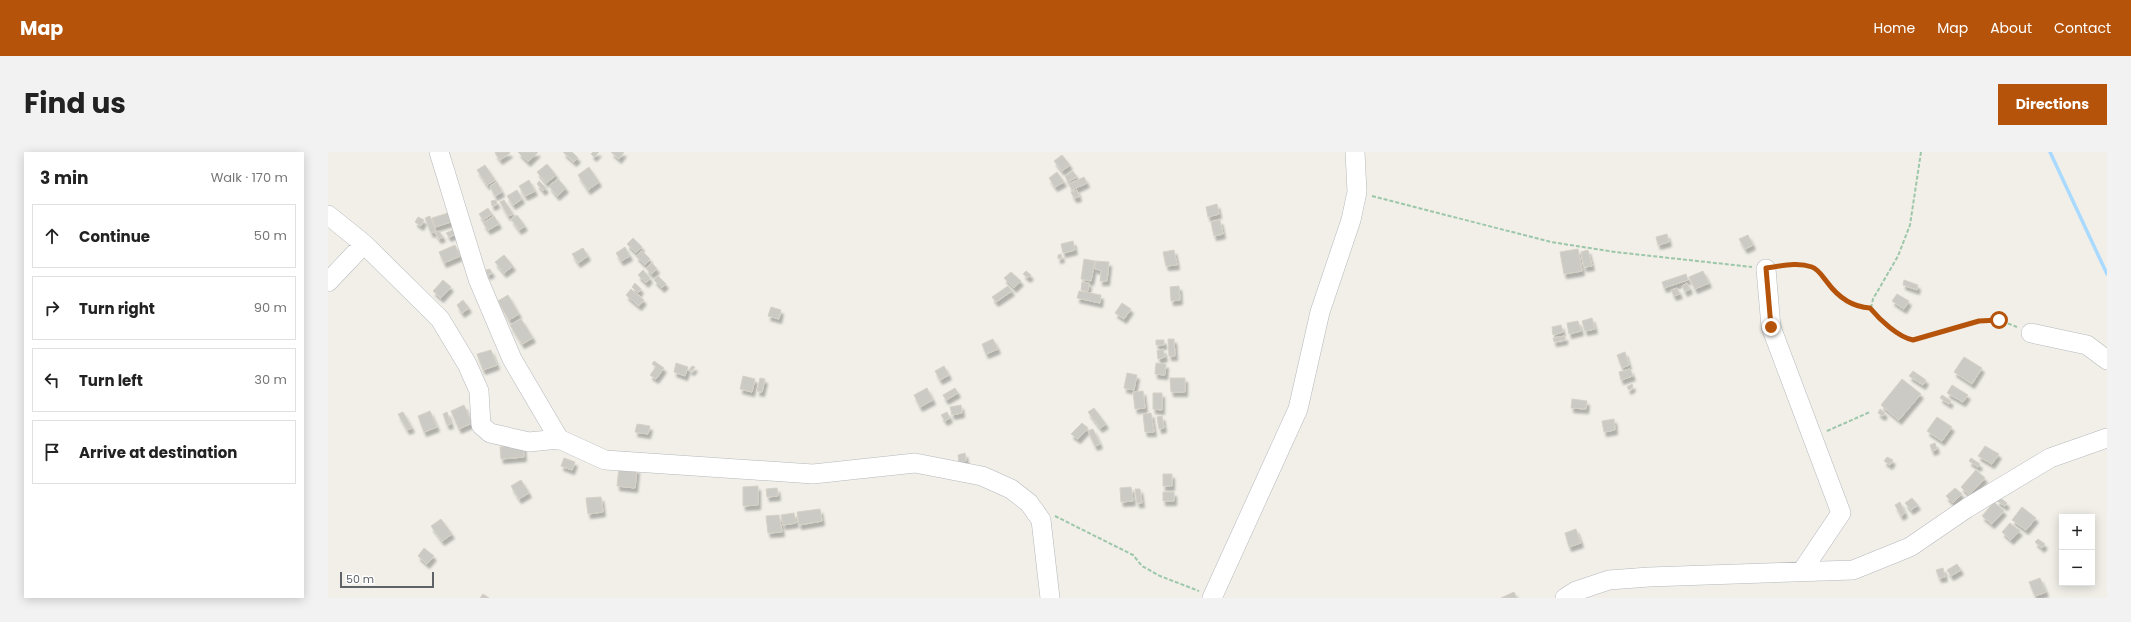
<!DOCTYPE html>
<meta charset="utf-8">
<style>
:root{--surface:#fff;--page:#f2f2f2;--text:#222;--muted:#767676;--line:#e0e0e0;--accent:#b45309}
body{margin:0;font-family:Poppins,sans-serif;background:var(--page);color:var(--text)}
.controls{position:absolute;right:12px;bottom:12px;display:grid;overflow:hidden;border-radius:0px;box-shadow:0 2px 10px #0003}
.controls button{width:36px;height:36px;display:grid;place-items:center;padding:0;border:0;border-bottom:1px solid var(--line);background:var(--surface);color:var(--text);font:20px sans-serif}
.scale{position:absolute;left:12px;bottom:10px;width:94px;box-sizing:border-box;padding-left:4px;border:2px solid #5f6368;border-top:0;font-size:11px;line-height:14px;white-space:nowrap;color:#5f6368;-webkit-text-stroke:3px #fff;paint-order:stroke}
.stop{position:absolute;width:12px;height:12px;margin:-9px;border:3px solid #b45309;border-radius:50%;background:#fff}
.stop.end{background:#b45309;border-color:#fff;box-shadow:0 1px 4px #0008}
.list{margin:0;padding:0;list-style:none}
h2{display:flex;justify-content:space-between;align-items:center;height:52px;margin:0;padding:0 16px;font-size:17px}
h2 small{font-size:13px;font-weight:400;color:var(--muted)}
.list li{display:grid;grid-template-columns:26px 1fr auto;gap:12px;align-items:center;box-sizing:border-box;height:64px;margin:0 8px 8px;padding:0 8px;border:1px solid var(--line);border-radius:0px}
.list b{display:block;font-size:15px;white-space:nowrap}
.list em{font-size:13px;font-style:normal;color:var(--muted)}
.icon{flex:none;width:22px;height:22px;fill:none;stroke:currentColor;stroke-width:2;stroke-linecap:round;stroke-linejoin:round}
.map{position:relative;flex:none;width:1779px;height:446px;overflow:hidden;border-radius:0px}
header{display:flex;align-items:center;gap:24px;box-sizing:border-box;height:56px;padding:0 20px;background:var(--accent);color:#fff}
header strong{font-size:19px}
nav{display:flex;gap:22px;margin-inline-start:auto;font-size:14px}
.intro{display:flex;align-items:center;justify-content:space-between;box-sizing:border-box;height:96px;padding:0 24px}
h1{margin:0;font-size:28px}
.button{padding:10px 18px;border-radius:0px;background:var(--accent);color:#fff;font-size:14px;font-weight:700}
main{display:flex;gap:24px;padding:0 24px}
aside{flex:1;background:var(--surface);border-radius:0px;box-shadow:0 2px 10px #0003}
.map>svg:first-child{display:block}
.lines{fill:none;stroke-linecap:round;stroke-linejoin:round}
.stream{stroke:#aadaff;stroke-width:3.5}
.building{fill:#cccac5;stroke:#d6d1c6;filter:url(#shadow)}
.minor-casing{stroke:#b5b8bc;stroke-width:20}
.path{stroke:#9cc7a9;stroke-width:2;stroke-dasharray:4 2;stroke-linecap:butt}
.minor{stroke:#fff;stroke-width:19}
.route{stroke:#b45309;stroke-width:5}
</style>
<header>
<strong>Map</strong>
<nav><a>Home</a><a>Map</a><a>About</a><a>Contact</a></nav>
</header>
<div class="intro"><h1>Find us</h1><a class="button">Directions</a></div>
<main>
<aside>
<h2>3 min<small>Walk · 170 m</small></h2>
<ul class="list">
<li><svg class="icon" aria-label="ahead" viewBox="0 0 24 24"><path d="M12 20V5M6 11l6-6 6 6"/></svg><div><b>Continue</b></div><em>50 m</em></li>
<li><svg class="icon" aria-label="right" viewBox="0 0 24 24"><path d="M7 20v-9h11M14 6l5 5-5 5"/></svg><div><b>Turn right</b></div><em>90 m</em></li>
<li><svg class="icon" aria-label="left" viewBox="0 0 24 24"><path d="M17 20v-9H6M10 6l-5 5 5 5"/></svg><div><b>Turn left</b></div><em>30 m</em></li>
<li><svg class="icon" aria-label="arrive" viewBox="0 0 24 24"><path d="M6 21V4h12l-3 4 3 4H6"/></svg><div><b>Arrive at destination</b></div></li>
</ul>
</aside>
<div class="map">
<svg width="1779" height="446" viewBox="0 0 1779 446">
<defs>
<filter id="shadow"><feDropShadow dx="2.5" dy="4.5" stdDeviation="1" flood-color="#0004"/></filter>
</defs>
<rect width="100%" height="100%" fill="#f1efe8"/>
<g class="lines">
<path class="stream" d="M1722,0L1779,122"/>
</g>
<path class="building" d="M168,0H181L182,1L172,8L167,1Z
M190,0H210L200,10Z
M235,0H244L250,6L246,10Z
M265,0H271L266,5L263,2Z
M283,0H296L291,7Z
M734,3L742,13L734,19L726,9Z
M219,12L228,23L218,31L209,20Z
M157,13L167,28L159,33L149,18Z
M261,15L271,30L260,38L250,23Z
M745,19L749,25L740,30L737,24Z
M729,20L736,30L727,35L721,26Z
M756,25L759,31L744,38L741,32Z
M230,27L238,36L229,44L221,34Z
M201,28L207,39L197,44L191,34Z
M211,29L218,36L215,39L209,32Z
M169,30L174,40L167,44L162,34Z
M189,38L194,47L185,53L179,44Z
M749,38L751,45L746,46L743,40Z
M168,48L169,52L164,54L163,49Z
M176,48L185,62L180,64L172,50Z
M889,52L891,62L880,65L878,55Z
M160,56L164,62L155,68L151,62Z
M120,61L123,70L107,75L104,66Z
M189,63L197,74L191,78L183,67Z
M102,64L108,79L103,81L97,66Z
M166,64L171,72L160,78L155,71Z
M90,65L96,68L93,74L87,70Z
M892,68L895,82L886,84L883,70Z
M127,77L129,81L121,85L118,81Z
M111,79L115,85L111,87L107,81Z
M1339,82L1341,90L1330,93L1328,85Z
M1420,83L1425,93L1417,97L1411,87Z
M305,86L314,95L308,101L299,92Z
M745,89L747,98L735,101L733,92Z
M127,93L132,104L116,111L111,100Z
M297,95L302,104L293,109L288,101Z
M255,96L260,104L250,111L244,102Z
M1250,97L1254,119L1236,122L1232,100Z
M846,98L849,113L838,114L835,100Z
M1260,98L1264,114L1256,115L1253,100Z
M314,99L322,107L317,113L308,104Z
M733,102L734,106L730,107V103Z
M176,103L185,114L176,121L167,110Z
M756,107L767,109L763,129L753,127Z
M767,109L781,110L779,129H772L773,118L767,117Z
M324,111L329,117L323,122L318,116Z
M162,117L164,121L159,123L158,118Z
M315,118L322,126L318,131L310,123Z
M698,119L703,123L700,126L695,122Z
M1375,119L1381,131L1367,137L1361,125Z
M683,120L693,129L686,136L676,126Z
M1358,122L1360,128L1336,136L1334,130Z
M330,124L338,132L334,136L326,128Z
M115,128L123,135L113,146L105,139Z
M1576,128L1590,133L1589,138L1575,133Z
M754,130L761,131L760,139L753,138Z
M307,131L313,137L310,141L304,135Z
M1359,131L1362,137L1357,140L1354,134Z
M680,134L684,139L668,150L664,145Z
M851,134L852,148L843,149L842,135Z
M1349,136L1352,142L1346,144L1343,138Z
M303,137L316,148L311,154L298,143Z
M751,139L773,143L772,151L749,146Z
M1569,142L1581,149L1576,157L1564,149Z
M180,143L191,162L181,168L170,149Z
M135,148L141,156L134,161L129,153Z
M794,151L803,157L796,167L787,161Z
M443,155L453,158L451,167L440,164Z
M1264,166L1267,177L1257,179L1254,169Z
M193,167L205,186L194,192L182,173Z
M1250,169L1253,179L1241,182L1239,171Z
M1233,173L1235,180L1225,183L1224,175Z
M1237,184V188L1226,190L1225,186Z
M665,187L670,197L658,202L654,192Z
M840,187H846L847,204H841Z
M828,188H836V193H828Z
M835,197L837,205L830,207L829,199Z
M163,198L169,213L155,218L149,202Z
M1297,200L1301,213L1294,216L1289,203Z
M1636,205L1654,216L1644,232L1626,220Z
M326,209L336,216L328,227L322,223L328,215L324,212Z
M348,211L360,215L357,224L346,220Z
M828,211L838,212L837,223L827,222Z
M364,214L367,215L364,219L361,218Z
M616,214L621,223L612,228L607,219Z
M1302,217L1305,224L1293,228L1291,220Z
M1585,219L1598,228L1595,233L1581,224Z
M799,221L809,223L806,238L796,236Z
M415,224L427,227L424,240L412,237Z
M432,226L437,227L434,240L429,239Z
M842,226H857V240H843Z
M1574,227L1593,242L1571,268L1553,253Z
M1304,232L1305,235L1301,238L1299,235Z
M1624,233L1640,243L1635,250L1619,241Z
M599,236L605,248L592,255L586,243Z
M627,236L630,241L618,248L615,243Z
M815,239L817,256L807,257L805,240Z
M825,241H834V258L825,257Z
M1614,243L1623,249L1621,252L1612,246Z
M1244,247L1259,249L1258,257L1243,256Z
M136,253L144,271L131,277L123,259Z
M633,253L634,261L624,263L622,255Z
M766,256L778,272L772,276L760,260Z
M1552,257L1557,261L1555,264L1550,261Z
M102,259L109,275L96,280L90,264Z
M75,260L84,276L79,278L70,262Z
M119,260L123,272L119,273L115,262Z
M619,260L622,266L617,269L613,263Z
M823,261L826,280H817L815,262Z
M834,264L836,276L831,277L829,265Z
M1609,265L1624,275L1614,289L1599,279Z
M1286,267L1287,278L1276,280L1274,269Z
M754,271L760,276L750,287L743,282Z
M309,272L322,274L320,282L307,280Z
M765,277L772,292L767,294L760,279Z
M1607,291L1609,297L1604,299L1602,293Z
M195,293L196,305L173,307L172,295Z
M1657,294L1671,302L1664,312L1650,304Z
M637,301L638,309L631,311L630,303Z
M1559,305L1565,308L1562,313L1556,309Z
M236,306L247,310L244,318L233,314Z
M1643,306L1652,312L1650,315L1641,309Z
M291,315L309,317L307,336L289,334Z
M1648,318L1657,326L1641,343L1633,335Z
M835,322H844V334H835Z
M193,328L201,341L191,347L183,334Z
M430,334V353L415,354V335Z
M803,335L805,349L793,350L792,336Z
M449,336L450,344L439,345L438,337Z
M1627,336L1634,342L1625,351L1618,344Z
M807,337H812L814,351H809Z
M835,340H846V349H835Z
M273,345L275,360L260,362L258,346Z
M1671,345L1679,351L1677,354L1669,349Z
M1584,346L1590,353L1583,358L1577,351Z
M1572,350L1577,361L1573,364L1567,353Z
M1666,350L1676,359L1664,372L1654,364Z
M1694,355L1708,366L1698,378L1684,368Z
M492,357L494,369L471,373L469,360Z
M466,361L468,371L455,373L453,363Z
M451,363L454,380L440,381L438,364Z
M113,367L124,382L114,389L103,374Z
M1682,371L1692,379L1683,388L1674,380Z
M1248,377L1253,391L1241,395L1237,381Z
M1710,387L1717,392L1714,396L1707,390Z
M96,396L106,404L99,412L90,404Z
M1629,412L1633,418L1623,424L1619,418Z
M1615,416L1617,425L1611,426L1608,418Z
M1712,426L1718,440L1707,444L1701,430Z
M1186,440L1189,446H1173Z
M155,442L161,446H152Z"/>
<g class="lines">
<defs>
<path id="minor" d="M111,0L150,127L184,207L231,287
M0,63L36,92L112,167L139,212L151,239L153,273L162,281L201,290L231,287L277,308L485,322L587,311L654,324L683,337L701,351L713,368L722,446
M1438,117L1443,175L1513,361L1474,419
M0,130L36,92
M1703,181L1759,193L1779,208
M884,446L970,257L992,160L1023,68L1029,40L1027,0
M1237,446L1248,439L1281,428L1321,425L1525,418L1582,395L1639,356L1722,306L1779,286"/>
</defs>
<use href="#minor" class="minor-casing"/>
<path class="path" d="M1593,0L1582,73L1570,104L1545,147L1543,156C1552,168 1570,185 1585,188L1651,169L1671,168L1689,175
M1044,44L1223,90L1287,100L1424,115
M1452,114C1463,113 1476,110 1486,116C1492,120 1497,127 1501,132C1511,147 1525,155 1543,156
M1499,279L1542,260
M727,364L805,403L814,414L832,424L871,439"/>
<use href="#minor" class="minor"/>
</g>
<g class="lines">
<path class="route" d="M1443,175L1438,116C1454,114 1469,110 1484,115C1490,117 1495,125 1499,130C1510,145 1524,155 1542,156C1552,168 1570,185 1585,188L1651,169L1671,168"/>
</g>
</svg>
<div class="controls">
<button>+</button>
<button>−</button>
</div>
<div class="scale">50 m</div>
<div class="stop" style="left:1671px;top:168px"></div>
<div class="stop end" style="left:1443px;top:175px"></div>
</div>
</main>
